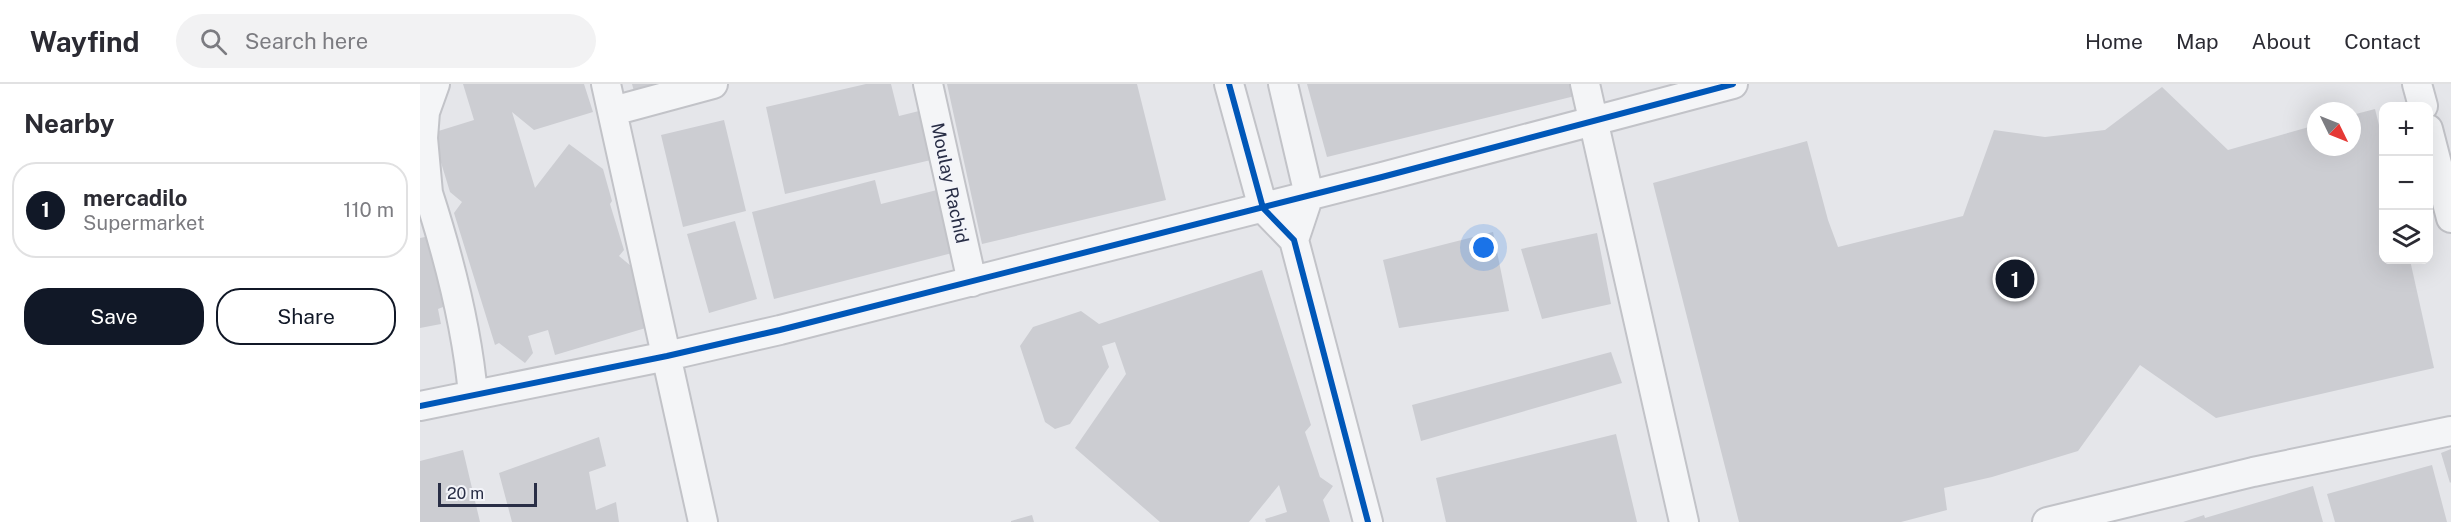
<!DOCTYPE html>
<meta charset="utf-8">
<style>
:root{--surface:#fff;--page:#f2f2f3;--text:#2b2b33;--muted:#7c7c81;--line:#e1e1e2;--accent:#111827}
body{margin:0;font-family:"Public Sans",sans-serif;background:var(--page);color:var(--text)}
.controls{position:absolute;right:18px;top:18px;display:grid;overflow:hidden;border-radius:12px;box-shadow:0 6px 24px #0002}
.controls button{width:54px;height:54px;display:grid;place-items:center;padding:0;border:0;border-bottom:2px solid var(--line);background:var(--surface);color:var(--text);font:30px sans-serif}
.compass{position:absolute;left:1887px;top:18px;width:54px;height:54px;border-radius:50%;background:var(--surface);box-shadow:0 6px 24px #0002;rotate:133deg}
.scale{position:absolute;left:18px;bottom:15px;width:99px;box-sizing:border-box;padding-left:6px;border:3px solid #292e46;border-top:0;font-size:16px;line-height:21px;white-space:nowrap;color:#292e46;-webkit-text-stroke:4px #f3f4f9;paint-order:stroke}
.you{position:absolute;left:1064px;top:164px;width:21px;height:21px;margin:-15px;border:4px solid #fff;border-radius:50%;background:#1a73e8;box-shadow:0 0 0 9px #1a73e833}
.badge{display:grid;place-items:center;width:39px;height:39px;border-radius:50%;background:var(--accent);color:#fff;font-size:20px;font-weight:700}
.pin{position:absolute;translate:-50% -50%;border:3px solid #fff;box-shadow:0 2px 6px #0006}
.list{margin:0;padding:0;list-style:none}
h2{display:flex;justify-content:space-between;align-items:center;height:78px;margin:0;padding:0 24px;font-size:26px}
h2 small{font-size:20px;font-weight:400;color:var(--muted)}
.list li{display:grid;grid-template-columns:39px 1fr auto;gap:18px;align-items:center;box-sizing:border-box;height:96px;margin:0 12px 12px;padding:0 12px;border:2px solid var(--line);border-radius:24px}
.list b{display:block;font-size:22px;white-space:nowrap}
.list p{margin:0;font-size:20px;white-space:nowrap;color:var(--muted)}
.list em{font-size:20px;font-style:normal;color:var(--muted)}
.actions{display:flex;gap:12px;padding:18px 24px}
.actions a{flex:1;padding:14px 0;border:2px solid var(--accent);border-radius:24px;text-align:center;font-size:21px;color:var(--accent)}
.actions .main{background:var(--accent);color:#fff}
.icon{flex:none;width:33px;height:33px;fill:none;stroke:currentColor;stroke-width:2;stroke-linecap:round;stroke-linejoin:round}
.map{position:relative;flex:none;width:2031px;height:438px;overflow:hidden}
header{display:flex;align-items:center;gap:36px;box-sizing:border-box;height:84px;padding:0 30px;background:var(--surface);border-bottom:2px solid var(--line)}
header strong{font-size:28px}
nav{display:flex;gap:33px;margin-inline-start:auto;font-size:21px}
.search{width:420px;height:54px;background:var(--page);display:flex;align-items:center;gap:15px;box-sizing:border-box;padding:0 21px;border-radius:33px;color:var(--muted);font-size:22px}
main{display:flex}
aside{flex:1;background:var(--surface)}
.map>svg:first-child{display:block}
.building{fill:#cccdd2}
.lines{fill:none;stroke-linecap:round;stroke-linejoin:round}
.minor-casing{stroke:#c2c3c8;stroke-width:32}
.minor{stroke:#f4f5f7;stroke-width:28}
.cycleway-casing{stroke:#f3f4f9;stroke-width:10}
.cycleway{stroke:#0057b8;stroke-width:6}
.labels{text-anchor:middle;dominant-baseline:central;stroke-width:4.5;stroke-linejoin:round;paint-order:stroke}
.street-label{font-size:18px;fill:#292e46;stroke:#f3f4f9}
</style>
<header>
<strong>Wayfind</strong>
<div class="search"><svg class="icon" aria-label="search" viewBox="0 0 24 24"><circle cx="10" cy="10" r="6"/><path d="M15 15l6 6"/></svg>Search here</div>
<nav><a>Home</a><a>Map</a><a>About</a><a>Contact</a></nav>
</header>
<main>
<aside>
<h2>Nearby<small></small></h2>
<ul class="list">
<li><span class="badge">1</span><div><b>mercadilo</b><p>Supermarket</p></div><em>110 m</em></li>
</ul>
<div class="actions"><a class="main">Save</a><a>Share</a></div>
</aside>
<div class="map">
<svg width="2031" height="438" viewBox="0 0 2031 438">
<rect width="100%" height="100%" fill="#e5e6ea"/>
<path class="building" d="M43,0H164L173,28L114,46L92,28L115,104L149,60L183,85L192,117L190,120L204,166L199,172L211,182L229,243L135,271L128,246L108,252L113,269L105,279L79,259L75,261L34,129L42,118L30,108L12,49L54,36Z
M212,0H253L215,11Z
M446,0H471L479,32L499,27L511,76L365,110L346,23Z
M527,0H717L746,116L562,160Z
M887,0H1156L1159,11L907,73Z
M1742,3L1808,66L1896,41V63H1932V31L1955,25L1964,61V176H1990L2014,284L1796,334L1720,281L1658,367L1572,393L1524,404L1527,426L1481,438H1319L1233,99L1387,57L1408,136L1418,163L1543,132L1574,46L1625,53L1685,46Z
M304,36L326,127L263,143L241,51Z
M455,96L461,120L521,105L536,168L354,215L332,128Z
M315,137L337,215L289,229L267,150Z
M1073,148L1089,227L979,244L963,176Z
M1177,149L1191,220L1122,235L1101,165Z
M15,151L33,219L18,225L21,240L0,244V154Z
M842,186L891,341L885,348L900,393L913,402L903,416L910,438H846L845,435L867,428L859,401L829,438H740L655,364L706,290L695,258L682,262L689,283L650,340L635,345L625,338L600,262L613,243L661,227L679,240Z
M1191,268L1202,299L1001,357L992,321Z
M1196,350L1217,438H1026L1016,394Z
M179,353L186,382L169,388L176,426L196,418L199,438H92L79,389Z
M2031,365V398L2030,399L2021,369Z
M43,366L60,438H0V377Z
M2012,381L2027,438H1915L1907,410Z
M1893,402L1903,438H1763L1784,431L1785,434Z
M612,431L614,438H591V437Z"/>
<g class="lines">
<defs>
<path id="minor" d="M186,0L283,438
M508,0L552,198
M809,0L843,124L874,156L948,438
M863,0L889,111L874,156
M1165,0L1264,438
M1997,0L2003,22
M193,27L293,0
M2008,45L2031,134
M8,109L3,54L5,28L15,0
M0,111L8,109C29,174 47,242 53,311
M0,322L247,272L360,246L962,93L1313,0
M1627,438L1833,388L2031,347"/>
</defs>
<use href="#minor" class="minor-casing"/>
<use href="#minor" class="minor"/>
<defs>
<path id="cycleway" d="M809,0L843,124L874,156L948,438
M0,322L247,272L360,246L962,93L1313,0"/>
</defs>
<use href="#cycleway" class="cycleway-casing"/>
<use href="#cycleway" class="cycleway"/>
</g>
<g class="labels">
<g class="street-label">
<text transform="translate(530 99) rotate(78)">Moulay Rachid</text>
</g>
</g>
</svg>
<div class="controls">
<button>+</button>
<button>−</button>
<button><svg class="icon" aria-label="layers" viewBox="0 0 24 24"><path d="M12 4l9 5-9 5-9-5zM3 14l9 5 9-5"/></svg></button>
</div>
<svg class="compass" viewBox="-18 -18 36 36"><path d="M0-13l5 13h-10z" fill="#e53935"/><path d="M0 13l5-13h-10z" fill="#7c7c81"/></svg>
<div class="scale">20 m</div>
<div class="you"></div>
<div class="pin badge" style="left:1595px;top:195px">1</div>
</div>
</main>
